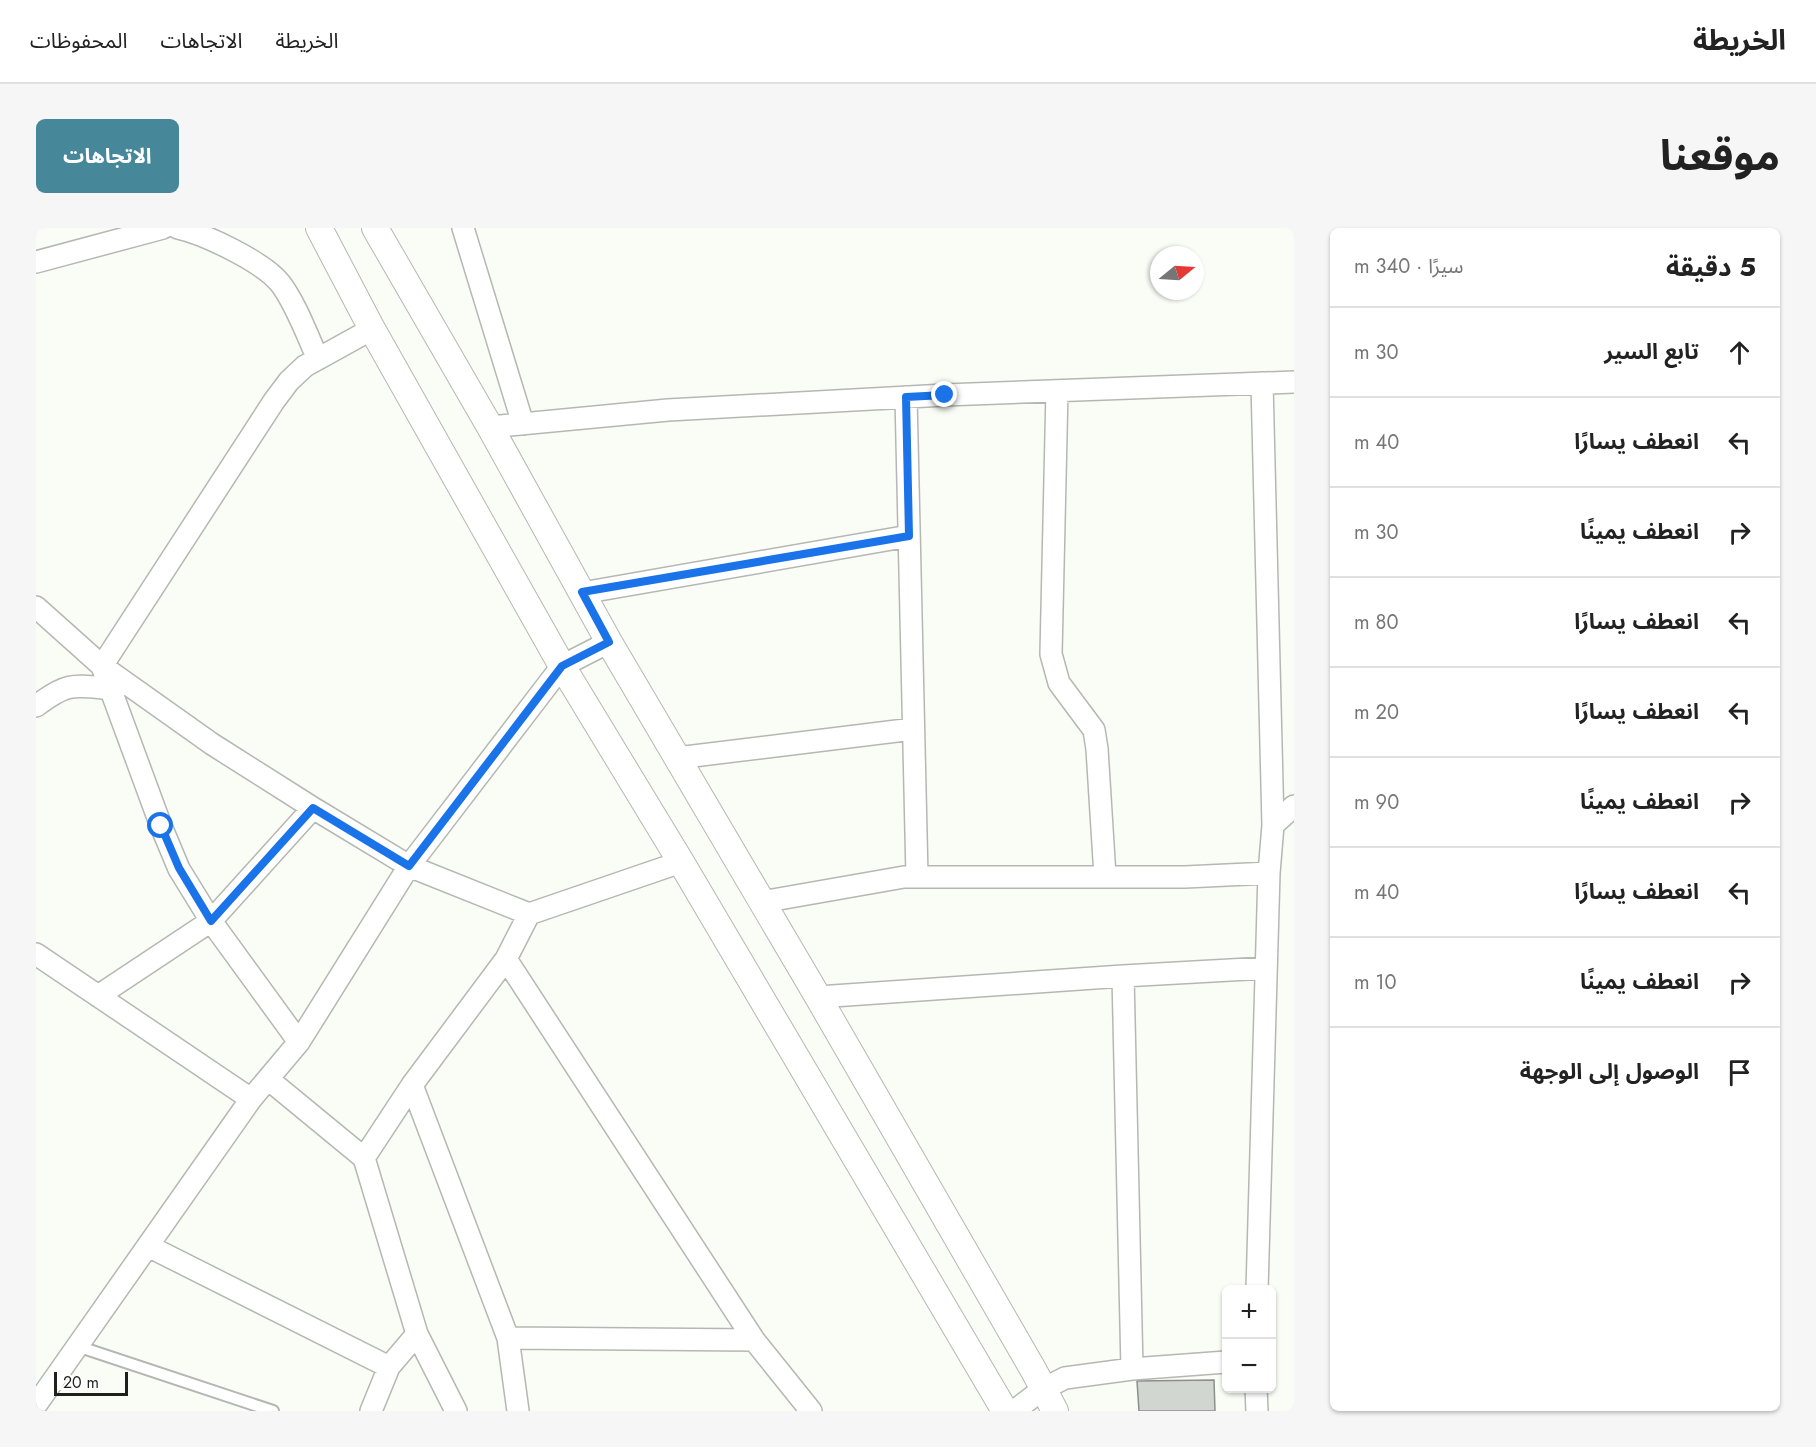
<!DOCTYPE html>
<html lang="ar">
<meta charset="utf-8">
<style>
:root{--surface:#fff;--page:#f6f6f6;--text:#222;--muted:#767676;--line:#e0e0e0;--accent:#468899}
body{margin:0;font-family:Jost,"Noto Sans Arabic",sans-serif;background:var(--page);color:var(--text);direction:rtl}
.controls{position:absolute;right:18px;bottom:18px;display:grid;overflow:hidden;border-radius:9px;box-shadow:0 2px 4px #0004}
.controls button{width:54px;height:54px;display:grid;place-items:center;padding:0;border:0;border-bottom:2px solid var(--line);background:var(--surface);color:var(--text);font:30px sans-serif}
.compass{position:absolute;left:1114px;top:18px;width:54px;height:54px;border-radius:50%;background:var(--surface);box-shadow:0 2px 4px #0004;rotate:72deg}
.scale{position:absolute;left:18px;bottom:15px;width:74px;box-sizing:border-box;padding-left:6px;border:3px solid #1f201e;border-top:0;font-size:16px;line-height:21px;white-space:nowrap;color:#1f201e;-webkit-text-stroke:4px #fff;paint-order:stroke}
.stop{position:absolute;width:18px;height:18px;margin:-14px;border:4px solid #1a73e8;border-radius:50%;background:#fff}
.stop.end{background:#1a73e8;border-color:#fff;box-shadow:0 2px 6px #0008}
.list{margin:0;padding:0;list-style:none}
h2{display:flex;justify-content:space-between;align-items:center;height:78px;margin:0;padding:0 24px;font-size:26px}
h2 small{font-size:20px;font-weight:400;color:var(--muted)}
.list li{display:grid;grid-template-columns:39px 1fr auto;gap:18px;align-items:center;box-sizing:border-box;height:90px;padding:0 24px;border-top:2px solid var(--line)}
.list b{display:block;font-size:22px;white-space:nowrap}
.list em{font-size:20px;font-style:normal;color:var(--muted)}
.icon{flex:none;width:33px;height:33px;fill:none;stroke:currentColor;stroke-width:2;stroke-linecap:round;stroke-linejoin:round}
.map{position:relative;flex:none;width:1258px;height:1183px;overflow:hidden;direction:ltr;border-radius:9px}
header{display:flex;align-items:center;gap:36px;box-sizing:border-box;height:84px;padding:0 30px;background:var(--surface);border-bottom:2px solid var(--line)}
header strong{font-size:28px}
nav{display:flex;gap:33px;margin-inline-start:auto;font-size:21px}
.intro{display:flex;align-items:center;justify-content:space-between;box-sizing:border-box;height:144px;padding:0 36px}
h1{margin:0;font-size:42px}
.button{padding:15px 27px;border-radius:9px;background:var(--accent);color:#fff;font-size:21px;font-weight:700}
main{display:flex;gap:36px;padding:0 36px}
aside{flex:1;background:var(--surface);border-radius:9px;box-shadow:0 2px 4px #0004}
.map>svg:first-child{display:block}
.building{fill:#d1d6d1;stroke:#8c908c;stroke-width:1.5}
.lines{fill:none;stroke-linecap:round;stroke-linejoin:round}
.service-casing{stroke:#b5b8b2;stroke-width:14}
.minor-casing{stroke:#b5b8b2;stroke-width:24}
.tertiary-casing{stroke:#b5b8b2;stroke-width:28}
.service{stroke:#fff;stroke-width:10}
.minor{stroke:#fff;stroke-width:21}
.tertiary{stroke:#fff;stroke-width:26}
.route{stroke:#1a73e8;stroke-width:8}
</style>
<header>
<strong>الخريطة</strong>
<nav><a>الخريطة</a><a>الاتجاهات</a><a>المحفوظات</a></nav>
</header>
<div class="intro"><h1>موقعنا</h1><a class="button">الاتجاهات</a></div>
<main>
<aside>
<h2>5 دقيقة<small>سيرًا · 340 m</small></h2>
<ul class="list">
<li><svg class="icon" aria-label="ahead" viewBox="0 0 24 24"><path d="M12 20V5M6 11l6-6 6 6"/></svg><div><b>تابع السير</b></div><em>30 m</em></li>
<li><svg class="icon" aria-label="left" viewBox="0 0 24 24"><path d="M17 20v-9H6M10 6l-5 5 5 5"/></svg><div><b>انعطف يسارًا</b></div><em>40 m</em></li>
<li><svg class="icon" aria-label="right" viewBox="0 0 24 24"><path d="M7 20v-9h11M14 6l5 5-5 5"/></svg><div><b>انعطف يمينًا</b></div><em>30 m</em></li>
<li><svg class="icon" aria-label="left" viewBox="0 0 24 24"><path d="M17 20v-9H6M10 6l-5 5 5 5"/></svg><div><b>انعطف يسارًا</b></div><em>80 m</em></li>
<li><svg class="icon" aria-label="left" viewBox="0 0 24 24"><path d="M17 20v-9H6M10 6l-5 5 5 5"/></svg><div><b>انعطف يسارًا</b></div><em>20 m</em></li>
<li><svg class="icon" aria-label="right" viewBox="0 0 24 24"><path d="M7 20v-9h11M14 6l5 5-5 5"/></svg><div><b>انعطف يمينًا</b></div><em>90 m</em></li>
<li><svg class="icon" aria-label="left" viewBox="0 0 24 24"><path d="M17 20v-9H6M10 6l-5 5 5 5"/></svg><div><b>انعطف يسارًا</b></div><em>40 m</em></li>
<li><svg class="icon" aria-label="right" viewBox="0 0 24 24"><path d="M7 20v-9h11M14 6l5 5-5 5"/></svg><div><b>انعطف يمينًا</b></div><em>10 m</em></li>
<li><svg class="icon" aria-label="arrive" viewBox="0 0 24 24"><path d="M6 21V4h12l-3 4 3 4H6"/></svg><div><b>الوصول إلى الوجهة</b></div></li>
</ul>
</aside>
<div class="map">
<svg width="1258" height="1183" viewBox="0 0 1258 1183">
<rect width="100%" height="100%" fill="#fafcf6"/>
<path class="building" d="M1178,1152L1179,1183H1103L1101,1153Z"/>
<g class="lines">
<defs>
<path id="service" d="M41,1118L237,1183"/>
<path id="minor" d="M142,0C169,6 227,34 244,55C259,74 272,109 282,131
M427,0L487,196
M0,34L127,0
M1226,155L1237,597L1233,645
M1021,163L1015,426L1023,455L1058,502L1061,521L1069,648
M870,169L881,649
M454,199L632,182L909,167L1258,154
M546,365L873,308
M0,379L66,438L176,516L277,580L373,638L493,686L470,731
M0,478C32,454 37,457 76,461
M641,530L877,501
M1237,597L1258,578
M726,674L868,649H1149L1233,645L1221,1062
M493,686L645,634
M0,726L215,871
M1087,748L1230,740
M62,768L175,693L277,580
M782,769L1087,748L1096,1141
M263,814L175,693L143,641L125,598L66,438L238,173L253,153L269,138L336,101
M232,851L328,930L381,1106L420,1183
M376,857L472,1110L482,1183
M328,930L376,857L470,731L718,1112L775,1183
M112,1018L353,1139
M472,1110L718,1112
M1220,1160L1221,1183
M0,1177L215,871L263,814L373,638L526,438L573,414
M335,1183L353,1139L381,1106
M978,1183L1007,1161L1029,1150L1096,1141L1190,1134"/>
<path id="tertiary" d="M283,0L336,101L526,438L645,634L969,1183
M339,0L454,199L573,414L782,769L998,1143L1019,1183"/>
</defs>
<use href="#service" class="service-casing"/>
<use href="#minor" class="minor-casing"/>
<use href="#tertiary" class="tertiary-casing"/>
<use href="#service" class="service"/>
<use href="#minor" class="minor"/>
<use href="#tertiary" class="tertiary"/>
</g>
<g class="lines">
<path class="route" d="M125,598L143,640L175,693L277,580L373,638L526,438L573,414L546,364L873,308L870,169L909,167"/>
</g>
</svg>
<div class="controls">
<button>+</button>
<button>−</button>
</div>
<svg class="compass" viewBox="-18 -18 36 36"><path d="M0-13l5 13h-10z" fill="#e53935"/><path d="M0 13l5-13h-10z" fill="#767676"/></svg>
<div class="scale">20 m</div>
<div class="stop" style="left:125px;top:598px"></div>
<div class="stop end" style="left:909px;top:167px"></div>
</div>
</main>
